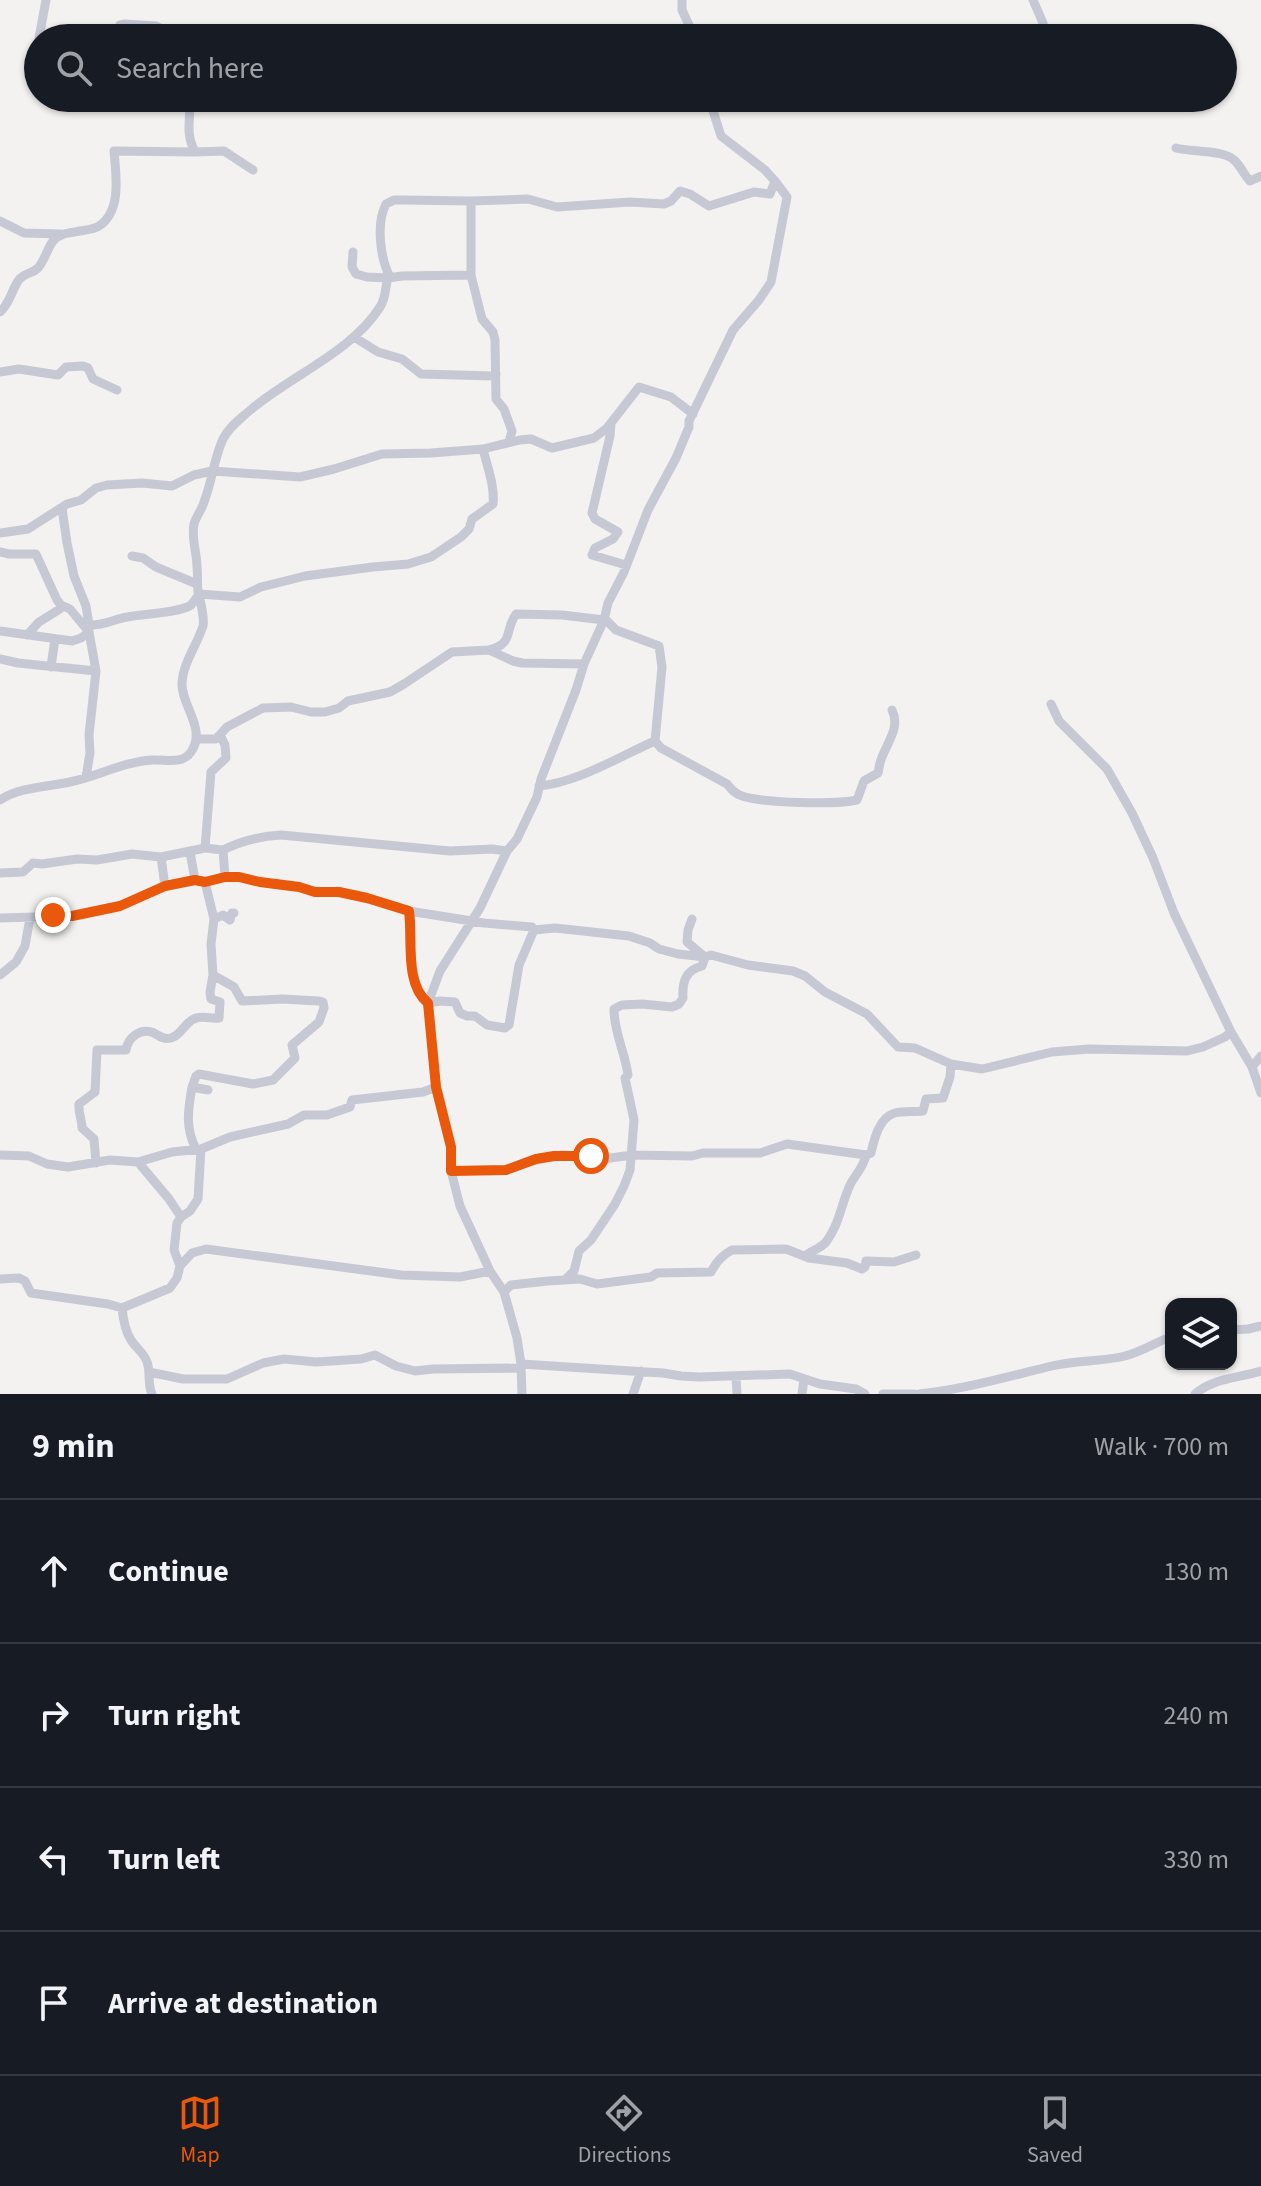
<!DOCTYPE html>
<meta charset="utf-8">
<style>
:root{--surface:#171b24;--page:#20242c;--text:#f1f3f6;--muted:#9ea1a6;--line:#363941;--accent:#ea580c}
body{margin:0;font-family:"Source Sans 3",sans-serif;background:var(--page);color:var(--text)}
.controls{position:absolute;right:24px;bottom:24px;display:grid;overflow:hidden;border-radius:16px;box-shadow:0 2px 6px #0004}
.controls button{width:72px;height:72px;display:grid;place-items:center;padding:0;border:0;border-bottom:2px solid var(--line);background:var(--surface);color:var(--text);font:40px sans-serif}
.stop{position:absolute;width:24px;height:24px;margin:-18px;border:6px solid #ea580c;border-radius:50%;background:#fff}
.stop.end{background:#ea580c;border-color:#fff;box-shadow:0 2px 8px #0008}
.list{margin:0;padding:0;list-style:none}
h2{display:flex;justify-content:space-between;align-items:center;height:104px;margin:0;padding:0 32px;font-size:34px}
h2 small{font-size:26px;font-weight:400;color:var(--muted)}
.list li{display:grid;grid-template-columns:52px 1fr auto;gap:24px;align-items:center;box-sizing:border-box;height:144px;padding:0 32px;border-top:2px solid var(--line)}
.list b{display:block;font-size:30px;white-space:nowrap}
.list em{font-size:26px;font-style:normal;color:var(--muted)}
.icon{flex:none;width:44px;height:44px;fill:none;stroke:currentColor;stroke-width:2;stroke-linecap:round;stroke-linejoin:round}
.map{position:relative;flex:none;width:1261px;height:1394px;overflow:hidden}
.search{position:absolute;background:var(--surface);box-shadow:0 2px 6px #0004;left:24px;right:24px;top:24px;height:88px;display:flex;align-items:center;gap:20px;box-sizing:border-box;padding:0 28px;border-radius:44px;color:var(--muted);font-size:30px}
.sheet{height:680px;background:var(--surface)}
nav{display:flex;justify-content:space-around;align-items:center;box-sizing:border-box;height:112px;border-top:2px solid var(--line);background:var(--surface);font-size:22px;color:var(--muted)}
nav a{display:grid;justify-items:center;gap:4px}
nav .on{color:var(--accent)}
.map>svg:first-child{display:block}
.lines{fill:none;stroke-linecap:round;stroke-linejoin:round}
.minor{stroke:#c6c8d4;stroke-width:9}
.route{stroke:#ea580c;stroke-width:10}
</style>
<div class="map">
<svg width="1261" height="1394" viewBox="0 0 1261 1394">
<rect width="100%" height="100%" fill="#f3f2f1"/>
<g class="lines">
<path class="minor" d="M682,0V10L695,38
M1033,0L1043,23L1044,38
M39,38L46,0
M119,38L120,25L125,24L156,26L182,38
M38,42L33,56L31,83L38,90
M65,98L85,105H112L114,98
M1176,148C1191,152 1224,150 1234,160C1241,166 1243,174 1250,181L1261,176
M195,152L224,151L253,170
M0,221L24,233L61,234
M353,252L352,267L356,274L367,277L388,278
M471,275L482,319L493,332L495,340L496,399L504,409L512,431L509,442
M390,277C380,258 376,223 386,204L394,200H404L471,201
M0,312C10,303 11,292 18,281C23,273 32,274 38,268C45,260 47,249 53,241C59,234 67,233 75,232C83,230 93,230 99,226C122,211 116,175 114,151L195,152C184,130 192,121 189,98
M354,337L378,352L402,359L421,374L493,376L496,374
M0,372L19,369L58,375L66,367L83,366L88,368L93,379L117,390
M611,424L610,436L592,513L595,519L618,532L613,539L595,548L592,555L626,565
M483,449L520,440L531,439L552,448L594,438L607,428L639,387L671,397L693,414
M0,533L28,529L67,504L81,500L96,488L107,485L142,483L172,486L194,475L212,471L300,477L334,469L382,454L431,453L483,449C487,466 495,486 493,504L472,519L469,529L461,537L431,557L408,564L373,567L305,576L261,587L240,597L199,594C198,596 192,604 191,605C180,613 142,614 127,617C114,619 104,626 89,625
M0,552L9,554H36L57,600L61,605L70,609L89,632L96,671L89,735L90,753L86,777
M132,556L143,558L156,567L197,584
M0,631L72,641L81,638L89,632V625L86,606L74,576L67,543L62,508
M27,635L39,622L60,609L61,605
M489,650C514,644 504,631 516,614L562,615L604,620
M0,659L18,663L96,671
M51,667L55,639
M1051,704L1059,721L1107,769L1132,813L1153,858L1174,913L1231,1032L1252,1067L1261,1093
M220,735L225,745L226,758L211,772L205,848L223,850
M197,739H216L227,727L263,708L291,707L311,712H325L339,708L348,701L390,692L404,684L452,652L489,650L513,661L522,663L584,664
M655,741L661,748L727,784C731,789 735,794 742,796C764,803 834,805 857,800L864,781L878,773C879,769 879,765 881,760C886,744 901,728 892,710
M539,786C577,783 620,756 655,741L662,667L659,646L616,630L605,619
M0,800C20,787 47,787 70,782C98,776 123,762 152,760C165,759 182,765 191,752C207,729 181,705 182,683C183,663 197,645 203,626C205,617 200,601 198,591C197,583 198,575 197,567C197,553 191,538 194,524C196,516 202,510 204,502C212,482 214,458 223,439C229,427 239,420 248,412C288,377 352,352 380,307C386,298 385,288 388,278L402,276L471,275V201L528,199L557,207L630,202L664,204L671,201L680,191L690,194L709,206L754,192L770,194L775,181
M190,852L195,880
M161,857L205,848
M0,873L23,872L33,863L42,864L77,859L97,860L132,854L161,857L165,886
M225,877H239L260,882L299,887L315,892H339L367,898L409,911L484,923L532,927L534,930L519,965L509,1025L505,1028L487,1025L475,1016H467L460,1013L455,1002L440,1001L428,1003C404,985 413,938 409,911
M0,918L72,916L120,906L165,886L195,880L205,882L225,877L223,850C241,841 261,836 281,835L450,851L492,849L507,851
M214,919L223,915L230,920L232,913H234
M534,930L555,928L629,936L650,943L659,949L678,954L705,957L711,955L748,965L793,971L805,976L825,992L867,1014L898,1047L915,1048L951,1064L982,1069L1052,1052L1089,1049L1187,1051L1203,1047L1225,1037L1231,1032
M0,975L16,962L25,946L30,918
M1252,1067L1261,1056
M192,1087C188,1110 185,1128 196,1149
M208,1090L192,1087L196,1076L199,1074L253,1084L273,1080L295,1058L292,1045L319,1022L324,1008L323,1002L319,1001L282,999L242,1001L234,987L213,975
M0,1155L29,1156L47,1164L68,1167L110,1160L138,1162L172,1152L201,1149L230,1137L288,1124L304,1115H327L350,1107L352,1100L423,1092L436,1087
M138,1162L169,1199L181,1217
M96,1163L94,1139L82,1128C82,1119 78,1113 79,1104L95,1092L97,1050H126C128,1038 140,1027 154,1033C159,1036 164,1040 171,1038C182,1035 184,1023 194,1019C201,1015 211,1019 219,1018L220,1002L211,999L210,992L213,975L211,944L214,919L205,882
M451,1171L506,1170L536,1159L563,1155L603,1159L632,1155L692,1156L703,1153H760L787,1144L866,1155
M805,1256C812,1250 820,1249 826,1242C840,1224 841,1203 851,1183C857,1173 864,1166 866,1155L871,1153C874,1140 879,1117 895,1113C903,1111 914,1112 923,1111L926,1099L943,1098L950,1077L951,1064
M180,1266L192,1253L206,1249L401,1275L460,1277L490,1271
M0,1279L19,1278L25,1281L31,1293L108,1304L122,1308
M566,1279L574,1271L579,1251L591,1240L615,1204L624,1186L630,1170L634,1120L625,1078L628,1075C625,1052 614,1033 614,1009L622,1005L642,1004L672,1007L679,1004L683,998C682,981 686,970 702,966L705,957L687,942L688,930L692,919
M504,1292L511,1285L548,1281L580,1279L597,1284L651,1277L657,1273L711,1272C716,1262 722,1255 732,1250L786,1249L809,1258L847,1263L862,1269L865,1267L866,1261L894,1262L916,1255
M1231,1330L1248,1329L1261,1326
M521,1364L663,1373L681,1376L699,1377L790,1374L820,1384L856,1389L865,1394
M149,1372L183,1379H227L263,1363L284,1359L316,1362L361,1359L375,1355L396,1366L415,1371L433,1369L521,1368
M736,1377L737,1394
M152,1394C147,1383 151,1373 147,1362C144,1353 136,1348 131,1340C125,1331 123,1318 122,1308L170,1288L177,1278L180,1266L174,1250L177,1223L181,1217L190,1211L198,1199L201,1149
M522,1394L521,1364L517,1338L504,1292L490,1271L460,1206L451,1171V1147L436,1087L428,1003L440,971L480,908L507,851L517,839L537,797L541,779L576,690L584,664L604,620L608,603L624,572L648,510L676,458L689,427V421L733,330L759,300L771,282L787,197L775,181L765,170L721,136L709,98
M633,1394L641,1371
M802,1394L804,1379
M883,1394H914
M919,1394C965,1389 1007,1377 1052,1366C1076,1360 1101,1362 1125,1356C1141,1352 1156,1342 1171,1337
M1195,1394C1213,1378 1239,1378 1261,1371"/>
</g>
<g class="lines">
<path class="route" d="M53,915L72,916L120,906L165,886L195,880L205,882L225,877H239L260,882L299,887L315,892H339L367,898L409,911C413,938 404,984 428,1003L436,1087L451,1147V1171L506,1170L536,1159L554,1156H591"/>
</g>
</svg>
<div class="controls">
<button><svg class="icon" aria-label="layers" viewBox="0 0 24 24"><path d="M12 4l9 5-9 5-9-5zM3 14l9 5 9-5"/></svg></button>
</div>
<div class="stop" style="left:591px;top:1156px"></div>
<div class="stop end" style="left:53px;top:915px"></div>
<div class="search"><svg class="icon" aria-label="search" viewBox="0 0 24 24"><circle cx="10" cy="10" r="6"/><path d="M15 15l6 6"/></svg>Search here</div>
</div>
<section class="sheet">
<h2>9 min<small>Walk · 700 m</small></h2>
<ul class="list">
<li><svg class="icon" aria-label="ahead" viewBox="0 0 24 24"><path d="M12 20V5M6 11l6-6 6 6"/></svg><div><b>Continue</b></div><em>130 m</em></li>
<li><svg class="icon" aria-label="right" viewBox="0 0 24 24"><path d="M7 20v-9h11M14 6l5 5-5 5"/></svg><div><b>Turn right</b></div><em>240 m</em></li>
<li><svg class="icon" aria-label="left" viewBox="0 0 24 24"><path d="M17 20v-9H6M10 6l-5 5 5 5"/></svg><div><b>Turn left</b></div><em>330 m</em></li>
<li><svg class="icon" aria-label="arrive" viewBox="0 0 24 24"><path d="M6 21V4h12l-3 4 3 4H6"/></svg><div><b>Arrive at destination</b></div></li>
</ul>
</section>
<nav>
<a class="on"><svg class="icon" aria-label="map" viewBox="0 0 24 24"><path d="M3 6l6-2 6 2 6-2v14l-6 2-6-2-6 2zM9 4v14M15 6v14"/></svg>Map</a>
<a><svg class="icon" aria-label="directions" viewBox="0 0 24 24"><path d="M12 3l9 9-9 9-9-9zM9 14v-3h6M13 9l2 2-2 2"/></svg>Directions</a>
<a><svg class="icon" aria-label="saved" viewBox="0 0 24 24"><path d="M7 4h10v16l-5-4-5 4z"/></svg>Saved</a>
</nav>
